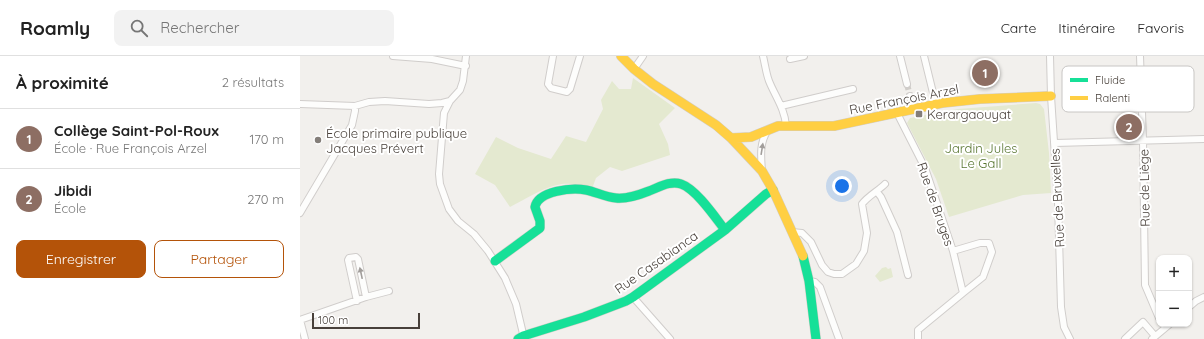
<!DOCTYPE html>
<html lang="fr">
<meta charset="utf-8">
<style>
:root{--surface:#fff;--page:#f2f2f2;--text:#222;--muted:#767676;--line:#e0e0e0;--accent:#b45309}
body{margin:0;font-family:Quicksand,sans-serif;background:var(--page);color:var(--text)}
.controls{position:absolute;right:12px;bottom:12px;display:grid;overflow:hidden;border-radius:8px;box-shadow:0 1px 3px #0004}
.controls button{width:36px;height:36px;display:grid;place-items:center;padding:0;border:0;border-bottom:1px solid var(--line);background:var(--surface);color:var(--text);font:20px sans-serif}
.scale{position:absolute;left:12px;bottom:10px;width:108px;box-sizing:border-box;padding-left:4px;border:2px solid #48403a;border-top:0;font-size:11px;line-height:14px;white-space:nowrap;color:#48403a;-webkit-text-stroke:3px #fff;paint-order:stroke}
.you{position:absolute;left:542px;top:130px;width:14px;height:14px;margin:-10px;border:3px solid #fff;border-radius:50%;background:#1a73e8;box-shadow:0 0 0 6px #1a73e833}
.badge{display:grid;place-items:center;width:26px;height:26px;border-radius:50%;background:var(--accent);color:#fff;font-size:13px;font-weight:700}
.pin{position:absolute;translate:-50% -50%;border:2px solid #fff;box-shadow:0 1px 4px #0006}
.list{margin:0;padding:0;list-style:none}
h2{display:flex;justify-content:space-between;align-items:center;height:52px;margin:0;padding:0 16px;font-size:17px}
h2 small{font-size:13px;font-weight:400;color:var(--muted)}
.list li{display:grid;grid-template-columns:26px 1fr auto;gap:12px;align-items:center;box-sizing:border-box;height:60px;padding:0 16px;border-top:1px solid var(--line)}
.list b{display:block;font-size:15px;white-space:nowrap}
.list p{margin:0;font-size:13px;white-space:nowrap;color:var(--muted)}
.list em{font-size:13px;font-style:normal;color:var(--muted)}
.actions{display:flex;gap:8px;padding:12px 16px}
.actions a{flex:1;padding:9px 0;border:1px solid var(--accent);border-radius:8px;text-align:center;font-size:14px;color:var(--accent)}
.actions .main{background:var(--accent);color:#fff}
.icon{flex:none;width:22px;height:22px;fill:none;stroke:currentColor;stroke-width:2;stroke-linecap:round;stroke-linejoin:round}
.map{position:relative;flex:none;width:904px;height:283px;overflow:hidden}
header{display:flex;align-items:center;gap:24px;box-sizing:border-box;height:56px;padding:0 20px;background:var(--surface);border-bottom:1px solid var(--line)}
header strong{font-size:19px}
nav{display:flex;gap:22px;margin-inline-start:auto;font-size:14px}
.search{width:280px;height:36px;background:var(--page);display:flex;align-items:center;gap:10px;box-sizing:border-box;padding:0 14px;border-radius:8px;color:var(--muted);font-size:15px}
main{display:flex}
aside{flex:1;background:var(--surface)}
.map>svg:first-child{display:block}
.green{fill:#e4e9d0}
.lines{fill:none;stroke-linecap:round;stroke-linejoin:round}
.street-tunnel{stroke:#d0cdc9;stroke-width:6;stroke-dasharray:6 3;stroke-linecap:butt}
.street-casing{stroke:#d0cdcb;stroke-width:8}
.fast-casing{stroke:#d2cdc6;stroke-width:10}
.slow-casing{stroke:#d2cdc6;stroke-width:10}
.street{stroke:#fdfdfc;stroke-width:6}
.fast{stroke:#16e098;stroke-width:9}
.slow{stroke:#ffcf43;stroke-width:9}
.oneway{fill:#a29e9b}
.poi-dot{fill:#847e79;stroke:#fff;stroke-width:1.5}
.labels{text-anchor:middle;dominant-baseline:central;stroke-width:4;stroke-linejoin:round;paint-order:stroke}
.street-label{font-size:13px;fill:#48403a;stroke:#fff}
.poi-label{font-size:13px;fill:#48403a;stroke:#fff;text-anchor:start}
.park-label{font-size:13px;fill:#587631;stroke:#fff}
.key{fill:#fff;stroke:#c8c6c4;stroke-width:1}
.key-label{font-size:11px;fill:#48403a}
</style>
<header>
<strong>Roamly</strong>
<div class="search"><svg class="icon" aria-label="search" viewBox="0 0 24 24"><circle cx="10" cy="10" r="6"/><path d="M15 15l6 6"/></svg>Rechercher</div>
<nav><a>Carte</a><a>Itinéraire</a><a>Favoris</a></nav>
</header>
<main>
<aside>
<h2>À proximité<small>2 résultats</small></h2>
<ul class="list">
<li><span class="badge" style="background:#8d6e63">1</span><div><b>Collège Saint-Pol-Roux</b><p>École · Rue François Arzel</p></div><em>170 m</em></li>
<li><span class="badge" style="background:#8d6e63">2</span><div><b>Jibidi</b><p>École</p></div><em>270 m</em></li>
</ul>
<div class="actions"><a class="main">Enregistrer</a><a>Partager</a></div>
</aside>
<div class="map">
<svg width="904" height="283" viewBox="0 0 904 283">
<rect width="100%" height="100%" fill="#f2f0ed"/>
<path class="green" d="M333,22L375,52L359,68L368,88L370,99L322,115L310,111L296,122L293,130C283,129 272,127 262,128C243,131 226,143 210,151L195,129L175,118L196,81L218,92L251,103L266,80L286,86L303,53L301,44L312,25L319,33H331Z
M736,47L740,48L744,53L749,97L751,137L723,139L649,161L636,123L607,67L610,62L658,53Z
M586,211L588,213L591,212L593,221L580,226L575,220L582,212Z"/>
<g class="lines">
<path class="street-tunnel" d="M607,28L610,40"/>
<defs>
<path id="street" d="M93,0L132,3L166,10
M253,0L248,28L251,32L267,36L270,33L280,0
M463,0C465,8 466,17 469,25C475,40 485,53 486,70
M600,0L607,28
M624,0L636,49
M750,0L751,40L758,147L761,251L764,271L770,283
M840,0L843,84L845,229L859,262
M490,3L504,0
M334,13L343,0
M610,40L613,54
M150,45L144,57L139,118L140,128L149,153L158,165L174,178L188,195L205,222L216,248L224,282
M0,48L55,50L69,46L85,45L129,48L142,47L150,45L160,34L163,25L166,0
M481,50L553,33
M597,57L625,112L653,195L663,237L618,274V283
M755,87L904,83
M462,115C461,101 459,87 468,74
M577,136L581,141L597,176L608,219
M0,157L52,69L55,55V50
M492,176L502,177L511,186L522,209L528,216L534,218H542L556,208L564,195L567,177L562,148C568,140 578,135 585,128
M653,195L680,187H689L692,196L683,221L663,237
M509,225L515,226L520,231L539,283
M333,241L370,283
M57,245L48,204L49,202L56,201L58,203L66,241
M889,251L896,245L904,241
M0,264L66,241L89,235
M0,264L5,283
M825,283L843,266L855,280
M852,283L870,268"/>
<path id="fast" d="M503,200L509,225L516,283
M195,205L240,172V165L235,151C238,135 272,131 286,134C296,136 305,141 316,142C326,143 339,139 349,135C358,132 370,124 381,128C396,133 415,161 425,174
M218,283L223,280L284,261L326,245L333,241L425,174L466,138L473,134"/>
<path id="slow" d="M321,0L334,13L353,28L416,69L431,82L462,115L473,134L503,200
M431,82L451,81L478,70H534L642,47L680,43L751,40"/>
</defs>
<use href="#street" class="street-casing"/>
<use href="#fast" class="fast-casing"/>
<use href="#slow" class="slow-casing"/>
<use href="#street" class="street"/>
<use href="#fast" class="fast"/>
<use href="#slow" class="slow"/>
</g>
<defs><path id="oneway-solid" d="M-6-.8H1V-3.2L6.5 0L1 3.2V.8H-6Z"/></defs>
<g class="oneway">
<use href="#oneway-solid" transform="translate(462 93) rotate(-81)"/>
<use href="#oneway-solid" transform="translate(61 217) rotate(-102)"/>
</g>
<g class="poi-dot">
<rect x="615" y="54" width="8" height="8" rx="2"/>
<circle cx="18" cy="84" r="4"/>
</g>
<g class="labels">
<g class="street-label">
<text transform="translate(604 43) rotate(-11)">Rue François Arzel</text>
<text transform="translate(844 132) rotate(-91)">Rue de Liège</text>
<text transform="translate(757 142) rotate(-93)">Rue de Bruxelles</text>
<text transform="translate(636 148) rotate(71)">Rue de Bruges</text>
<text transform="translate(356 206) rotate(-35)">Rue Casabianca</text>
</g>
<g class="poi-label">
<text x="627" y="58">Kerargaouyat</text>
<text x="26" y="77">École primaire publique<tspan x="26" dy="15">Jacques Prévert</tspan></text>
</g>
<g class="park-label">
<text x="681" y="92">Jardin Jules<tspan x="681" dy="15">Le Gall</tspan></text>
</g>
</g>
<rect x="762" y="10" width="132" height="46" rx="6" class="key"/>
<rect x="770" y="22" width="18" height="4" fill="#16e098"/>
<rect x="770" y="40" width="18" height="4" fill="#ffcf43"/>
<g class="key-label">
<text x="795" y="28">Fluide</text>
<text x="795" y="46">Ralenti</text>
</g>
</svg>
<div class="controls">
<button>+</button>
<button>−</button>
</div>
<div class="scale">100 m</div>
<div class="you"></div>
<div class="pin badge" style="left:685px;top:17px;background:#8d6e63">1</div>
<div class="pin badge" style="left:829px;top:71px;background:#8d6e63">2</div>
</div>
</main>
